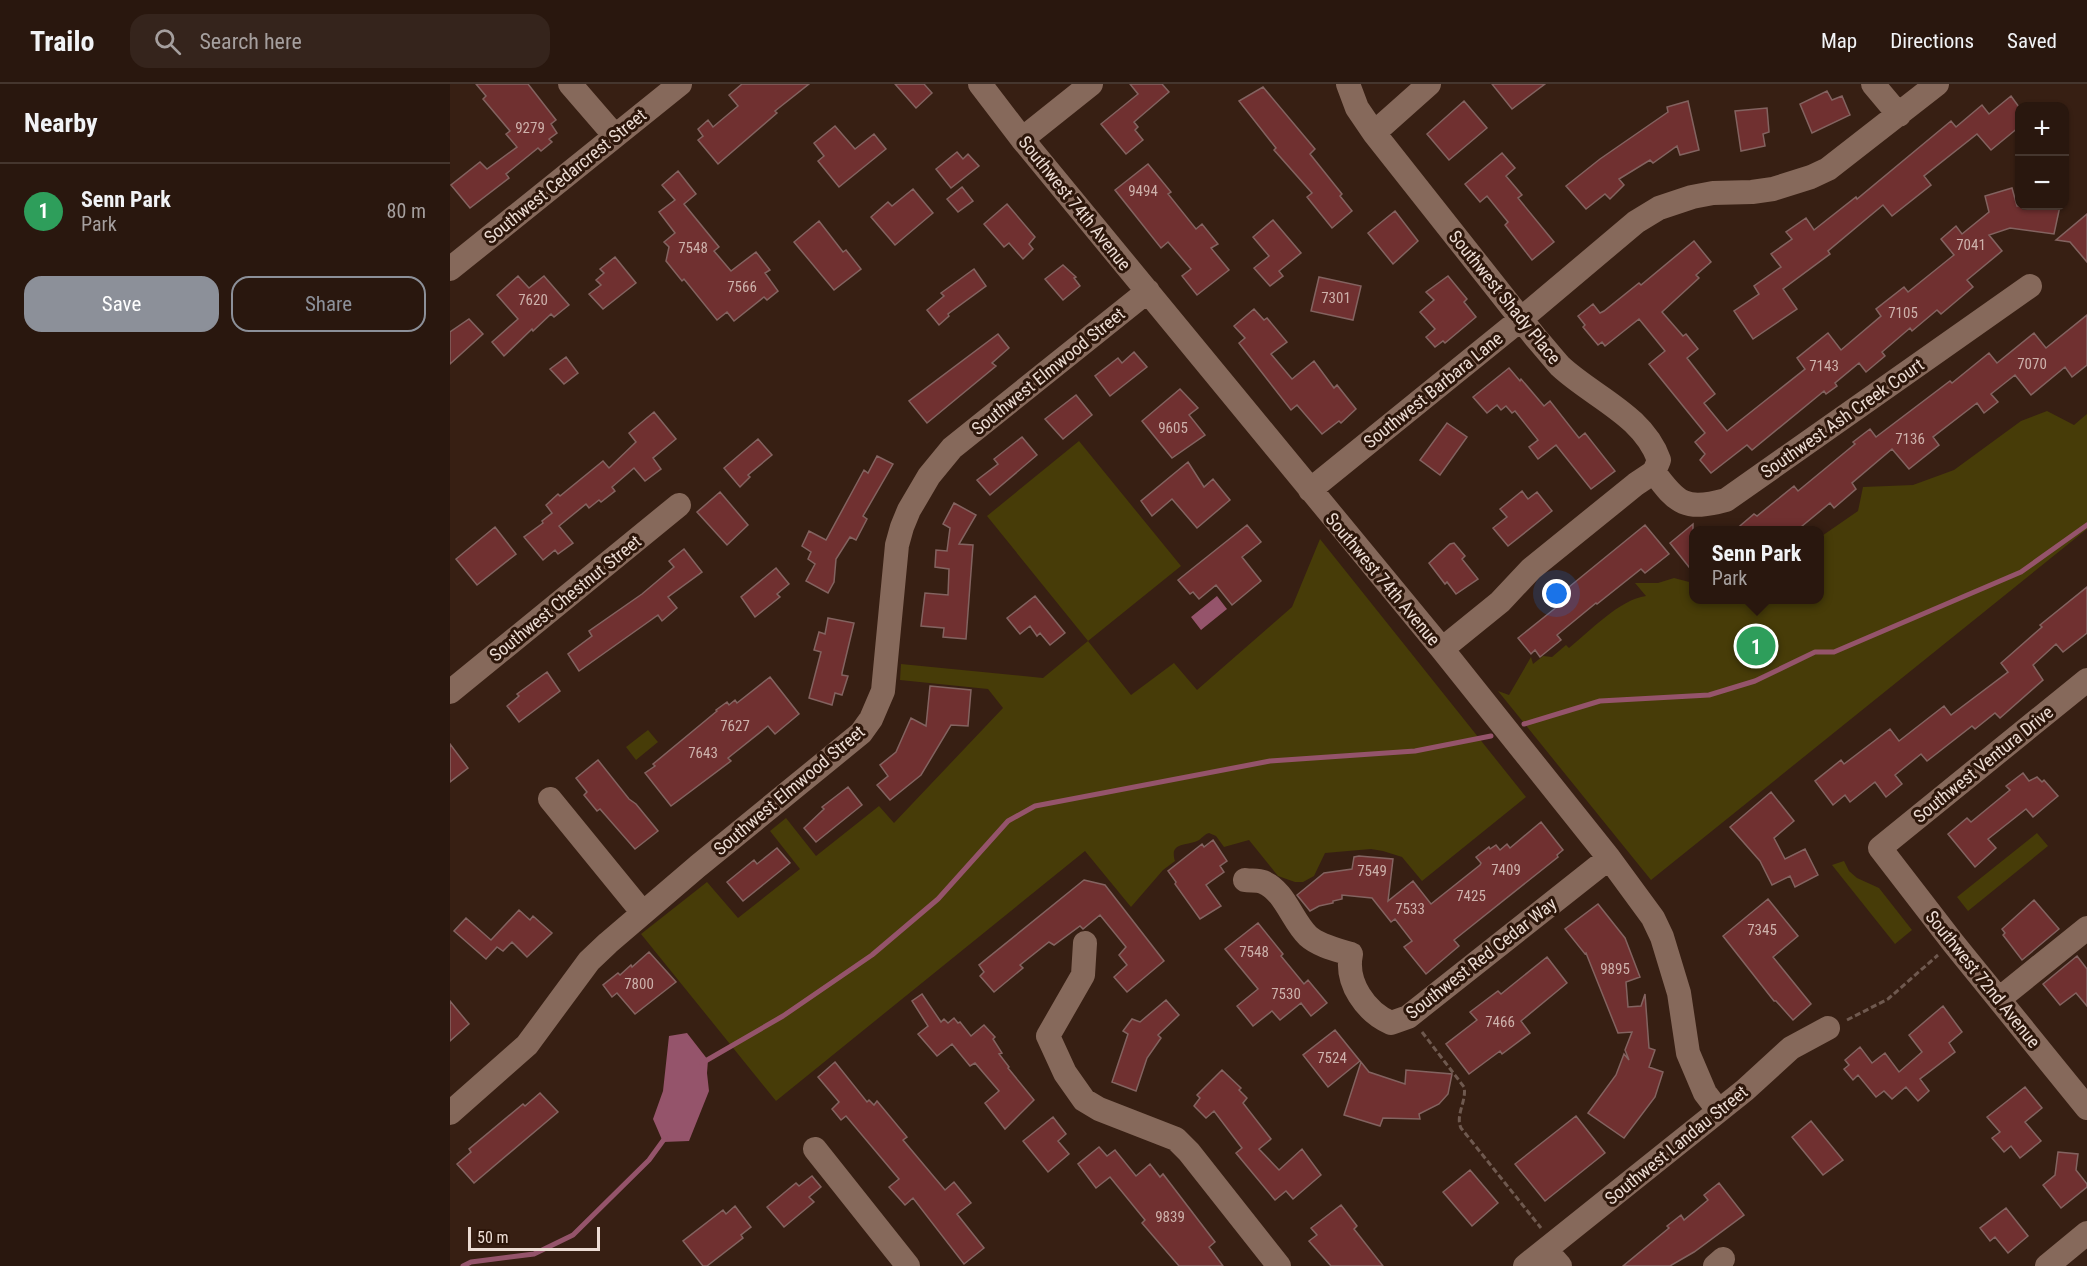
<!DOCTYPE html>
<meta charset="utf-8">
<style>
:root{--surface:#29170e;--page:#35241c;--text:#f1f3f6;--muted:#a59f9e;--line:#45362e;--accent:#8c9099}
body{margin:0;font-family:"Roboto Condensed",sans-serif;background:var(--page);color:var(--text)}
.controls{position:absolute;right:18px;top:18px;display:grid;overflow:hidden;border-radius:12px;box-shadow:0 2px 4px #0004}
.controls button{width:54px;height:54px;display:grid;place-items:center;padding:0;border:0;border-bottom:2px solid var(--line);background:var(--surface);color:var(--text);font:30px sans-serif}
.scale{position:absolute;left:18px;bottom:15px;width:132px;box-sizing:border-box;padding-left:6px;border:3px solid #ecdcd4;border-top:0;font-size:16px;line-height:21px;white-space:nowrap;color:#ecdcd4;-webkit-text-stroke:4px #2d160a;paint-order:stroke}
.you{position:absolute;left:1107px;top:510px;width:21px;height:21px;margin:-15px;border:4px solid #fff;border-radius:50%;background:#1a73e8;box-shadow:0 0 0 9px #1a73e833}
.badge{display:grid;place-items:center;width:39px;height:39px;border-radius:50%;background:var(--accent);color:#fff;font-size:20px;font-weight:700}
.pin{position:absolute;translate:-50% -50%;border:3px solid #fff;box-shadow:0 2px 6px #0006}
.popup{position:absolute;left:1239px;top:442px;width:135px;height:78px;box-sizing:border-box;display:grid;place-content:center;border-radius:12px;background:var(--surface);filter:drop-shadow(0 2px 4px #0005);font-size:20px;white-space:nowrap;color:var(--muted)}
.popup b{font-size:22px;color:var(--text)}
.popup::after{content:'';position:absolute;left:50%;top:100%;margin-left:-12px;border:12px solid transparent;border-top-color:var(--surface)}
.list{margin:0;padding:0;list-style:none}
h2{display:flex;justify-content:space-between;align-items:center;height:78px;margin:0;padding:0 24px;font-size:26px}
h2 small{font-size:20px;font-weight:400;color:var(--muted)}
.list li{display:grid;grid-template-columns:39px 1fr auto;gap:18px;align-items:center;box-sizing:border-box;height:96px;padding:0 24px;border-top:2px solid var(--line)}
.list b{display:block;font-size:22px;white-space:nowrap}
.list p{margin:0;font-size:20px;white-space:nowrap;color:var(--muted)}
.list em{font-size:20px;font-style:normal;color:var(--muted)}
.actions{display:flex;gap:12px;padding:18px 24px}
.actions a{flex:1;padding:14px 0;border:2px solid var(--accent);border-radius:18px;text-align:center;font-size:21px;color:var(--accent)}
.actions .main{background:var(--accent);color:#fff}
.icon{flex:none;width:33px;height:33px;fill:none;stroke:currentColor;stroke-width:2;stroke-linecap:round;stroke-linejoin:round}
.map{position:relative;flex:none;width:1637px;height:1182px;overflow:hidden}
header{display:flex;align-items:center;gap:36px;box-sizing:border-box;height:84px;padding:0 30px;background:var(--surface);border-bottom:2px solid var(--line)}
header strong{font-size:28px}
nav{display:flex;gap:33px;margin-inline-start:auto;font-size:21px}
.search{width:420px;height:54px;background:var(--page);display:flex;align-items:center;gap:15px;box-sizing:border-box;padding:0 21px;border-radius:18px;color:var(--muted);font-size:22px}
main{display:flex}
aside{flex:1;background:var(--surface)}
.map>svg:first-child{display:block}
.green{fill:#473c08}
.water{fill:#95546b}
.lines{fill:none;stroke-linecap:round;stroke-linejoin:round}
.stream{stroke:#95546b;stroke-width:5}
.building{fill:#703030;stroke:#836360;stroke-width:1.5}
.path{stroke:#6f594f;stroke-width:3;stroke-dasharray:6 3;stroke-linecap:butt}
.minor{stroke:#86695b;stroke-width:24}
.labels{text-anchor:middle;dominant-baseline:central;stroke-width:6;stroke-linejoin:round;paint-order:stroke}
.number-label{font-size:15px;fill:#cdb1ab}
.street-label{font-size:18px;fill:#ecdcd4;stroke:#2d160a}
</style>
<header>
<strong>Trailo</strong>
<div class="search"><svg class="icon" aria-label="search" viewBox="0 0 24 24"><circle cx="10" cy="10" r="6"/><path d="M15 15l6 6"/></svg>Search here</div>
<nav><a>Map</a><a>Directions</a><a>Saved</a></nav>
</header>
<main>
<aside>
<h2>Nearby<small></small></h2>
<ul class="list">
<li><span class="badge" style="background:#2e9e5b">1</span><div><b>Senn Park</b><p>Park</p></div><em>80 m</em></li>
</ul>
<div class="actions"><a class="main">Save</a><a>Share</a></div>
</aside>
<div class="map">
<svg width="1637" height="1182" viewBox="0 0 1637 1182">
<rect width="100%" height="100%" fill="#371f13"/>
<path class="green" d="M1597,327L1624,341L1637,330V445L1201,796L1048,607L1059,611L1081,573L1083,580L1093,572L1102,573L1116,561L1119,564C1139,548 1170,515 1196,512L1185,499H1208L1224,494L1243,499V516H1369V454L1408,427L1413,403L1463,401L1504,386L1571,337Z
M629,357L731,482L638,557L681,611L724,579L747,606L842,523L870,455L1076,713L972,797L952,773L933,767L921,765L875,769L864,792L853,798H845L828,792L799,756L774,763L766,752L759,749C753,751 752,755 747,757C736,762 719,758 725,777L713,786L681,823L635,767L326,1017L191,850L257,798L288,834L350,785L320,747L336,734L366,772L429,722L444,739L553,624L538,605L450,596L451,580L593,594L638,557L537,432Z
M198,646L208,658L186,676L176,663Z
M1587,749L1598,762L1518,827L1507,813Z
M1394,777L1399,787L1407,794L1429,804L1462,846L1445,860L1382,781Z"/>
<path class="water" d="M767,512L777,525L751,546L741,533Z
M237,949L258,976L257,989L259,1007L239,1057L213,1058L203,1035L213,1007L219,952Z"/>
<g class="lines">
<path class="stream" d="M1074,640L1150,617L1259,611L1305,597L1365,568H1384L1571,488L1637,441
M252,979L333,932L422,871L488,815L558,737L585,722L820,677L965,667L1041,652
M13,1182L21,1178L84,1170L123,1151L199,1076L215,1054"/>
</g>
<path class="building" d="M26,0H78L106,36L101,40L107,49L99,55L102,58L91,67L88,64L56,90L59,94L20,124L1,101L30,78L37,85L67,63L56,50L60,47L33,15L36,12Z
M292,0H359L325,27L327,29L268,80L248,56L253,52L248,45L258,36L263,43L288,22L279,11Z
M445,0H474L482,9L466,24Z
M680,0H712L719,8L684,38L688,43L685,46L693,56L676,70L651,40L688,10Z
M1042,0H1095L1062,25Z
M813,3L865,65L860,70L892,110L890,112L902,127L882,144L857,113L862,109L824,66L826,64L789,17Z
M1377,7L1382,16L1392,12L1400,31L1362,49L1350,20Z
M1561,12L1569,23V43L1541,66L1527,50L1474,92L1481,101L1442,132L1433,121L1378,167L1380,170L1333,205L1347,225L1303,255L1284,227L1309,210L1304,202L1331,183L1321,170L1342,155L1336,148L1356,134L1364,146L1406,113L1407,115L1501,37L1506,43L1532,21L1539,30Z
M1014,17L1037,44L999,76L977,50Z
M1238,17L1249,66L1230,71L1227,62L1203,79L1200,76L1169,95L1174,101L1160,115L1155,110L1136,125L1116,102L1150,75L1218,28L1217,23Z
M1317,24L1319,48L1313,50L1315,62L1291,67L1285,27Z
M385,42L405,65L424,50L436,65L389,103L368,77L374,72L364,59Z
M507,68L513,75L518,70L529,82L501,104L486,85Z
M1052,69L1065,84L1056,92L1072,111L1068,114L1104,158L1082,176L1055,141L1058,138L1037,112L1030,118L1015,100Z
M698,80L721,108L718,110L746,145L752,140L768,160L761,164L779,186L747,211L732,192L741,185L718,158L711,164L665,106Z
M228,87L246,110L234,120L269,163L264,167L281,187L306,168L320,186L315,189L328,207L317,216L314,213L284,237L277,228L267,236L234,195L232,197L216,177L219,163L214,158L225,149L209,128L225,116L212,101Z
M512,103L523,117L508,128L497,115Z
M1562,104L1567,122H1610L1604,150L1560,144L1539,151L1552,167L1517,196L1523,203L1491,230L1487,226L1462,247L1460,244L1432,268L1435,272L1416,288L1409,279L1385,299L1387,302L1376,310L1374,307L1302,366L1297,361L1261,389L1250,376L1255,370L1245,358L1255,349L1199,280L1215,267L1189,235L1155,262L1152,258L1148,261L1133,243L1135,241L1128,232L1143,220L1150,229L1154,227L1189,199L1191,201L1244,157L1261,178L1246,191L1249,194L1212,228L1233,252L1236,250L1248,265L1237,274L1265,310L1254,319L1277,347L1355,285L1347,274L1378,249L1391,266L1431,232L1426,225L1454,203L1458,208L1504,171L1491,155L1506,142L1512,150L1539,128L1535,112Z
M463,105L483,129L445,161L421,133L438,118L442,122Z
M557,120L585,153L579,160L583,165L573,175L559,159L554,163L534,140Z
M945,127L968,157L943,180L918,149Z
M1637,130V178L1620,158L1606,156Z
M823,136L851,169L829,187L833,192L820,202L804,184L819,172L803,153Z
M369,137L393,168L396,166L411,185L384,206L344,158Z
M165,173L186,199L153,225L139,210L151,201L146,196L154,189L150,185Z
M613,181L626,193L624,194L630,202L613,216L595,195Z
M524,185L536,202L498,230L499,232L489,241L477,226L494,212L491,209Z
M68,192L79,204L94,192L119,221L104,233L101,230L83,247L82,245L54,272L42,258L68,235L47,211Z
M998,192L1017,215L1014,218L1026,233L995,259L993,257L985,263L976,253L985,245L970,228L984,216L976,208Z
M869,193L911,202L903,236L861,227Z
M804,225L814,236L817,234L837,258L821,270L842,295L864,277L884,304L887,301L906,325L891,339L889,337L872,350L847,321L841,326L789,259L795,254L784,242Z
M1637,231V281L1622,293L1615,283L1581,311L1565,291L1541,310L1548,318L1534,329L1527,319L1483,353L1489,361L1459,385L1442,365L1402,399L1406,405L1384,424L1380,419L1346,447H1284L1304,430L1307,432L1344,402L1348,407L1405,360L1403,358L1420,345L1426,353L1500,297L1502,299L1539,269L1547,279L1584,249L1596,264Z
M19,235L33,250L0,280V248Z
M548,250L559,264L542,279L546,282L477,339L459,317Z
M684,268L697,283L660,312L645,292L668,274L672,279Z
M116,273L128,289L114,300L100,285Z
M1059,284L1070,297L1071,295L1094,322L1100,317L1129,354L1135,349L1165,387L1141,405L1106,361L1088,375L1079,363L1088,356L1065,327L1062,329L1056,322L1051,326L1047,321L1037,329L1023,313Z
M730,305L748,324L739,331L755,351L722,374L692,337Z
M626,311L642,331L613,355L595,335Z
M204,328L226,355L203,374L211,385L195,397L184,384L162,403L165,407L151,418L149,416L139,424L136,420L109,442L123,459L108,470L105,466L93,476L74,453L93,439L92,437L102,429L96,421L108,410L110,412L153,377L159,384L186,358L179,349Z
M997,339L1017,353L990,391L970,376Z
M572,353L587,371L540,411L527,396L548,380L544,375Z
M308,355L322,371L298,391L300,393L290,403L274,384Z
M427,372L443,380L413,432L417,435L406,456L400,453L386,475L384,498L378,509L356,497L365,480L358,475L361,468L352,462L359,447L376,456L414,386L418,389Z
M738,378L754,403L763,395L780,416L747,444L722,415L702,432L691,417Z
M1072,407L1078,415L1087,408L1102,427L1058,462L1043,444L1057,433L1050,425Z
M270,408L298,441L277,461L247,428Z
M504,419L526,431L509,460L523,461L516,555L493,553L494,544L471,542L475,509L498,511L499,485L485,483L486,466L497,467L500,444L493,440Z
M1243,440V488L1220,459Z
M797,441L811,458L792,473L811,497L782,521L766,501L749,515L743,508L740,510L728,496Z
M1195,441L1219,470L1195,489L1191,485L1147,520L1146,519L1107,551L1111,556L1090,573L1085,566L1081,570L1068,554L1108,522L1103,516Z
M45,443L66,470L27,501L6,475Z
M1004,459L1015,472L1012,475L1028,495L1006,510L997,498L995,500L979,479L1000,460Z
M234,465L252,488L218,513L227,524L212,537L208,531L129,587L118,570L142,552L139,547L192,510L224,483L219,477Z
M326,484L339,500L327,510L330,513L305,533L291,513Z
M1637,503V549L1613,568L1606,560L1583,581L1593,596L1550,634L1545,629L1525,645L1522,642L1477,677L1471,670L1445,691L1452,700L1436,713L1425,698L1400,718L1395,711L1383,721L1365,697L1391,676L1394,680L1440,645L1449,657L1494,622L1501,631L1558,588L1551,579L1592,543L1590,541Z
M585,512L615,549L600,561L590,549L587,552L580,542L570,550L557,534Z
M378,534L404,539L392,589V591L398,592L392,611L385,609L382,621L359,614L371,568L364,566L369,548L375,550Z
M97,588L110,607L69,638L57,622L69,612L67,610Z
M320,593L349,630L325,650L318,642L278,674L281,677L221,722L195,689L205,682L203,680L267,627L266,626L277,618L279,621L285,616L287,619Z
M480,602L521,606L518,642L501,641L471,691L440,716L427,701L438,692L430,681L446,668L461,634L476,642Z
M0,660L18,684L0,698Z
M148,676L179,715L186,720L208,747L185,765L150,725L147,727L134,711L137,708L126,694Z
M1573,689L1579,697L1587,693L1592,698L1594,696L1608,712L1583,733L1576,725L1538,755L1546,764L1525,783L1498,750L1517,734L1521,738L1560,706L1556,702Z
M398,703L412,721L366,758L354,744L374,725L372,723Z
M1321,708L1344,737L1324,754L1335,775L1355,765L1368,791L1345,803L1340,792L1322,801L1310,777L1280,743Z
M1091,738L1113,766L1107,771L1108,773L1004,856L1009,862L976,890L954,863L962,857L945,835L941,838L922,814L892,811V815L883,817V819L869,822L860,827L847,811L874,789L902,785L904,773L909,772L943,775L938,817L963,797L981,820L1030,781L1031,779L1026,773L1039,763L1040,765L1046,761L1050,766L1057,760L1060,764Z
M763,756L777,777L770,782L774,788L756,801L771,822L750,835L725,800L726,798L718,787L752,760L754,763Z
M327,764L340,779L293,817L277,798L304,776L307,780Z
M634,796L655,801L714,877L677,908L664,893L677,881L669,871L676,863L650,831L633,845L630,842L604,861L599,858L570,881L573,884L544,908L530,892L534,888L529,881Z
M1318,815L1348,852L1323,873L1361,920L1343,936L1326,917H1324L1273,852Z
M1584,816L1609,845L1572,876L1553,851L1555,849L1552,845Z
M1148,820L1175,854L1190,893L1176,898L1178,923L1191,922L1195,910L1199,964L1205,966L1199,983L1213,988L1205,1013L1174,1054L1138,1029L1166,991L1174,970L1179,976L1175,966L1182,948L1168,949L1136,869L1135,870L1115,845Z
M69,826L80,836L83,832L102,849L77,873L62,858L53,867L47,863L36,875L4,847L16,834L41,856Z
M808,839L833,870L831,872L854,900L858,896L877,919L861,932L851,919L830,936L822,927L803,942L787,922L808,905L775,865Z
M199,868L226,898L185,930L167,909L162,913L153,901L168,889L170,891L181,881L182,883Z
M1627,872L1637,885V922L1626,909L1610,921L1593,900Z
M1097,873L1117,899L1071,937L1080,949L1052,970L1050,967L1019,990L996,960L1027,936L1020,928L1048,907L1051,910Z
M472,910L491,938L494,935L498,939L504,934L508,939L510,938L521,952L534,941L545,953L543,955L552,969L549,970L559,983L558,984L584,1016L555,1045L535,1019L549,1007L525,979L520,982L502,960L487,972L468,950L478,942L462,917Z
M716,916L729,931L708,951L711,954L697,974L686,1007L662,998L678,950L673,947L682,935L690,938Z
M0,917L19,940L0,957Z
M1493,922L1512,948L1499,959L1505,968L1470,995L1479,1007L1468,1017L1456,1003L1442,1015L1434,1007L1426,1013L1408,991L1403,996L1394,985L1399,981L1395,976L1410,963L1422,979L1435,969L1449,988L1472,968L1459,951Z
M885,946L910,977L878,1003L853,971Z
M385,978L417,1018L419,1016L424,1021L427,1017L457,1053L453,1056L495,1106L504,1098L521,1119L507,1130L534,1164L514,1180L463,1114L455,1121L439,1103L449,1095L396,1032L391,1036L382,1025L389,1018L368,993Z
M911,978L919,988L955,1000L956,986L1002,990L998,1010L989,1020L969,1030L970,1035L933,1034L930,1042L894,1031Z
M772,986L791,1004L789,1006L797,1014L793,1019L821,1055L809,1065L829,1086L852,1065L871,1091L843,1115L836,1107L825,1116L786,1069L792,1064L764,1027L756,1034L744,1022L750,1014L747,1011Z
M1575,1003L1592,1024L1575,1038L1591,1057L1570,1074L1561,1062L1554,1068L1542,1054L1550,1048L1537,1033Z
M90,1009L108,1028L24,1099L7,1080L21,1068L19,1065L73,1020L75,1022Z
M1126,1032L1155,1069L1095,1117L1065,1080Z
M603,1033L616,1050L608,1057L619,1070L598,1088L573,1057Z
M1361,1037L1393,1076L1373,1091L1342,1053Z
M649,1063L657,1072L665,1066L686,1092L700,1080L710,1093L713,1090L765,1158L759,1163L773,1182H729L692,1139L695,1136L660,1093L646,1104L628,1080Z
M1608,1068L1628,1070L1626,1086L1637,1100V1103L1611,1124L1593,1101L1605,1091Z
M1020,1086L1048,1119L1022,1142L993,1108Z
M362,1092L371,1103L359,1113L364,1118L334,1143L317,1123L346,1099L349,1102Z
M1269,1099L1294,1131L1244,1168L1220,1182H1173L1219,1144L1217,1142L1231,1131L1234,1136L1258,1116L1254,1111Z
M891,1121L907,1142L904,1145L933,1182H881L859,1157L867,1151L861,1144Z
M285,1122L301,1143L291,1151L293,1154L257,1182H253L233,1157L273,1126L276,1130Z
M1556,1124L1578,1152L1558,1169L1545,1153L1540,1157L1530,1144Z"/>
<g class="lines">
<path class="path" d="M1397,936L1438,915L1488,871
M972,948L1014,1003C1017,1017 1005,1031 1011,1044L1091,1144"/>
<path class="minor" d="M120,0L165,52
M530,0L572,55L992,565L1159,774L1203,834L1212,853L1229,909L1238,969L1255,1009L1268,1026
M898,0L907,24L924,49L1086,254C1094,263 1102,273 1110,282C1143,313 1193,331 1209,376L1204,388L1186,400L1081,485L1050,518L992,565
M1423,0L1449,31
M924,49L979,0
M572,55L641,0
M0,185L230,0
M1204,388C1227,420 1236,427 1276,416L1580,202
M860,406L1071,235L1186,138L1209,124L1242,113L1263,109L1302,108L1323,105L1361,93L1378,85L1487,0
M1637,596L1430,764L1504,860L1637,1024
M0,608L229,421
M100,715L193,829
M795,796C800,797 808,796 813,798C835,807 842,837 858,852C869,862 888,866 901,870C895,899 916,928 941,939L958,933L1159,774
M635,859L633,891L598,952L615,989L634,1016L649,1025L726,1055L739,1068L829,1182
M1549,915L1637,844
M0,1029L77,961L139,877L158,859L248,782L411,649L421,635L433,607L447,461L452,443L459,426L479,392L502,364L698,207
M365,1065L458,1182
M1096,1166L1110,1182
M1075,1182L1295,1006L1341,964L1378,944
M1265,1182L1273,1175
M1597,1182L1637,1149"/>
</g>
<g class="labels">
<g class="number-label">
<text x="80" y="44">9279</text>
<text x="693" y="107">9494</text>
<text x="1521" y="161">7041</text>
<text x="243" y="164">7548</text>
<text x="292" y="203">7566</text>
<text x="886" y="214">7301</text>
<text x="83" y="216">7620</text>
<text x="1453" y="229">7105</text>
<text x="1582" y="280">7070</text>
<text x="1374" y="282">7143</text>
<text x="723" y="344">9605</text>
<text x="1460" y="355">7136</text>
<text x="285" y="642">7627</text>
<text x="253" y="669">7643</text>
<text x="1056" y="786">7409</text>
<text x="922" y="787">7549</text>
<text x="1021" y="812">7425</text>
<text x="960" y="825">7533</text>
<text x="1312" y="846">7345</text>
<text x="804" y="868">7548</text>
<text x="1165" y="885">9895</text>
<text x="189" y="900">7800</text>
<text x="836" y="910">7530</text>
<text x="1050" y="938">7466</text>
<text x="882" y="974">7524</text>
<text x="720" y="1133">9839</text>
</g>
<g class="street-label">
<text transform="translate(115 92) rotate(-39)">Southwest Cedarcrest Street</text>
<text transform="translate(625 119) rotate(51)">Southwest 74th Avenue</text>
<text transform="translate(1055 213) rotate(51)">Southwest Shady Place</text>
<text transform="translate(598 287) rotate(-39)">Southwest Elmwood Street</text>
<text transform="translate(983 306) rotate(-39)">Southwest Barbara Lane</text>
<text transform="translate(1392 334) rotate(-35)">Southwest Ash Creek Court</text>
<text transform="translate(933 495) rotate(50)">Southwest 74th Avenue</text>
<text transform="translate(115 514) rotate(-39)">Southwest Chestnut Street</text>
<text transform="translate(1533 680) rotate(-39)">Southwest Ventura Drive</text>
<text transform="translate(339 706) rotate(-40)">Southwest Elmwood Street</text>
<text transform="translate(1031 874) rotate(-38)">Southwest Red Cedar Way</text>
<text transform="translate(1533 895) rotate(51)">Southwest 72nd Avenue</text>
<text transform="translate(1226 1061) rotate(-39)">Southwest Landau Street</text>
</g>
</g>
</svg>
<div class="controls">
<button>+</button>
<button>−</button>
</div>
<div class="scale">50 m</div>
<div class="you"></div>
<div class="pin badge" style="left:1306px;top:562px;background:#2e9e5b">1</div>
<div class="popup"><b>Senn Park</b>Park</div>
</div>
</main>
